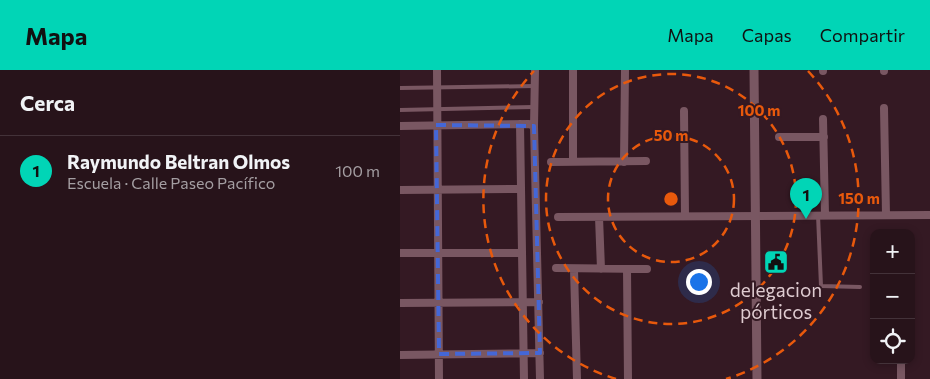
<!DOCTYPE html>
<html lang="es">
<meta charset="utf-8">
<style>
:root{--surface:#27131a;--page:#332027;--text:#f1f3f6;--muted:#a49ea2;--line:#433239;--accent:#01d5b6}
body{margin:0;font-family:Commissioner,sans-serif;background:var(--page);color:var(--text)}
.controls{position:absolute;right:15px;bottom:15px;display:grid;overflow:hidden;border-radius:10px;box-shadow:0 2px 8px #0003}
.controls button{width:45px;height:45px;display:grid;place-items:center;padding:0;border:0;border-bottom:1px solid var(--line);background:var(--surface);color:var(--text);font:25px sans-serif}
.you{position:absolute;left:298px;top:211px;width:18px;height:18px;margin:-12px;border:4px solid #fff;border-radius:50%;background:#1a73e8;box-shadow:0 0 0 8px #1a73e833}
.badge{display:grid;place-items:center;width:32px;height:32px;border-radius:50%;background:var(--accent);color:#111;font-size:16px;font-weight:700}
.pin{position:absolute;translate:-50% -41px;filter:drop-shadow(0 1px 2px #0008)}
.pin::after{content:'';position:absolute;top:26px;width:18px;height:15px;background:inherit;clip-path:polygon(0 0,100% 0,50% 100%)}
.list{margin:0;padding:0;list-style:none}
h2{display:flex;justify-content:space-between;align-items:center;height:65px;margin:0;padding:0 20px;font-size:21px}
h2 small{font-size:16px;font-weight:400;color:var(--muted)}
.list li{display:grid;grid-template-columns:32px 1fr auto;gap:15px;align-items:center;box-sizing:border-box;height:70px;padding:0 20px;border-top:1px solid var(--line)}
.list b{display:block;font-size:19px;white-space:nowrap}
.list p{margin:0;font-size:16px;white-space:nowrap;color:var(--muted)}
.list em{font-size:16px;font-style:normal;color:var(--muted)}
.icon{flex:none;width:28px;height:28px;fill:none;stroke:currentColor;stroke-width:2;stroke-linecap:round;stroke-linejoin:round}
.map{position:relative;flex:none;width:530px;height:309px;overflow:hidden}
header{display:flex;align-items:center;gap:30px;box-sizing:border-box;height:70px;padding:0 25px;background:var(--accent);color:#111}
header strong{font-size:24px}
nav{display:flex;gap:28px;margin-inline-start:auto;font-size:18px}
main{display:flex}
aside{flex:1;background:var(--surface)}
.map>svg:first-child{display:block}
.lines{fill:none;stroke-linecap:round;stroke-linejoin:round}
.service{stroke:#795762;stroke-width:4}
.minor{stroke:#795762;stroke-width:8}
.tertiary{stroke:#795762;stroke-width:9}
.marked{fill:none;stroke:#4467d7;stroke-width:4;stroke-dasharray:10 6;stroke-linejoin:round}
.ring{fill:none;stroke:#e8590c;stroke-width:2.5;stroke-dasharray:9 6}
.labels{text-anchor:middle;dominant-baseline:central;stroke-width:4;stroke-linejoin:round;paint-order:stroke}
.poi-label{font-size:19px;fill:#dfccd1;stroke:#341923}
.centre{fill:#e8590c;stroke:#341923;stroke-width:2.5}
.ring-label{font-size:15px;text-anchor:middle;font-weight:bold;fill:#e8590c;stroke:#341923;stroke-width:4;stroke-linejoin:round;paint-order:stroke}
</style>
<header>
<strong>Mapa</strong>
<nav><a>Mapa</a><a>Capas</a><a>Compartir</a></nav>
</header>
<main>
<aside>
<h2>Cerca<small></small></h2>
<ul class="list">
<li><span class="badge">1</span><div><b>Raymundo Beltran Olmos</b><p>Escuela · Calle Paseo Pacífico</p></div><em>100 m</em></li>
</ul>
</aside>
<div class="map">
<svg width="530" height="309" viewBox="0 0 530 309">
<rect width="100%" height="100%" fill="#341923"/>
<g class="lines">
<path class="service" d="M0,18L135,16
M0,40L134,37
M418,145L421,216L460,217"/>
<path class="minor" d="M37,0L39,309
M173,0V92
M423,0V1
M484,0V1
M484,38L486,145
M284,41L285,146
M423,49L425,145
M120,54L124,309
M0,56L129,54L134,56L140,309
M134,56L135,0
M379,67H424
M151,92L246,91
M224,92L225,0
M0,120L121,119
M158,147L530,145
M199,147L201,199
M0,183H122
M156,198L247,199
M174,199L177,309
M227,199L228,309
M0,233L139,232
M0,285L140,283
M501,290V309"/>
<path class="tertiary" d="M354,0L357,309"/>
</g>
<path class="marked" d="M36,55L134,56L140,283L39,284Z"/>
<g class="ring">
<circle cx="271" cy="129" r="63"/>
<circle cx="271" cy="129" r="125"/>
<path d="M216 309A188 188 0 0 1 134 1M408 1A188 188 0 0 1 326 309"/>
</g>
<defs>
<symbol id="civic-square" viewBox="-11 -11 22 22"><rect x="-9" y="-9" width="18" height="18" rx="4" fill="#01d5b6" stroke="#341923"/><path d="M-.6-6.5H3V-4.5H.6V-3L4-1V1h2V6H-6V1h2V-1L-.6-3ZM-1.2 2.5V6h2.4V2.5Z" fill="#111"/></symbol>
</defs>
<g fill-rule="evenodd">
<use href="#civic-square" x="362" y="178" width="28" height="28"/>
</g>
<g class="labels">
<g class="poi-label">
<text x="376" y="219">delegacion<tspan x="376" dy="22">pórticos</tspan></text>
</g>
</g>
<circle cx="271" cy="129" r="8" class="centre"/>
<g class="ring-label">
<text x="359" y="46">100 m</text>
<text x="271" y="71">50 m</text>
<text x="459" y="134">150 m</text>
</g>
</svg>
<div class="controls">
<button>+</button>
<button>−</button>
<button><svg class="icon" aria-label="locate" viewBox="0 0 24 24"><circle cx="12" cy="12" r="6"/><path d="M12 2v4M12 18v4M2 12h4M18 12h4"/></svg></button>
</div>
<div class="you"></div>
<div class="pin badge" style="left:406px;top:149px">1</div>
</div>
</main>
